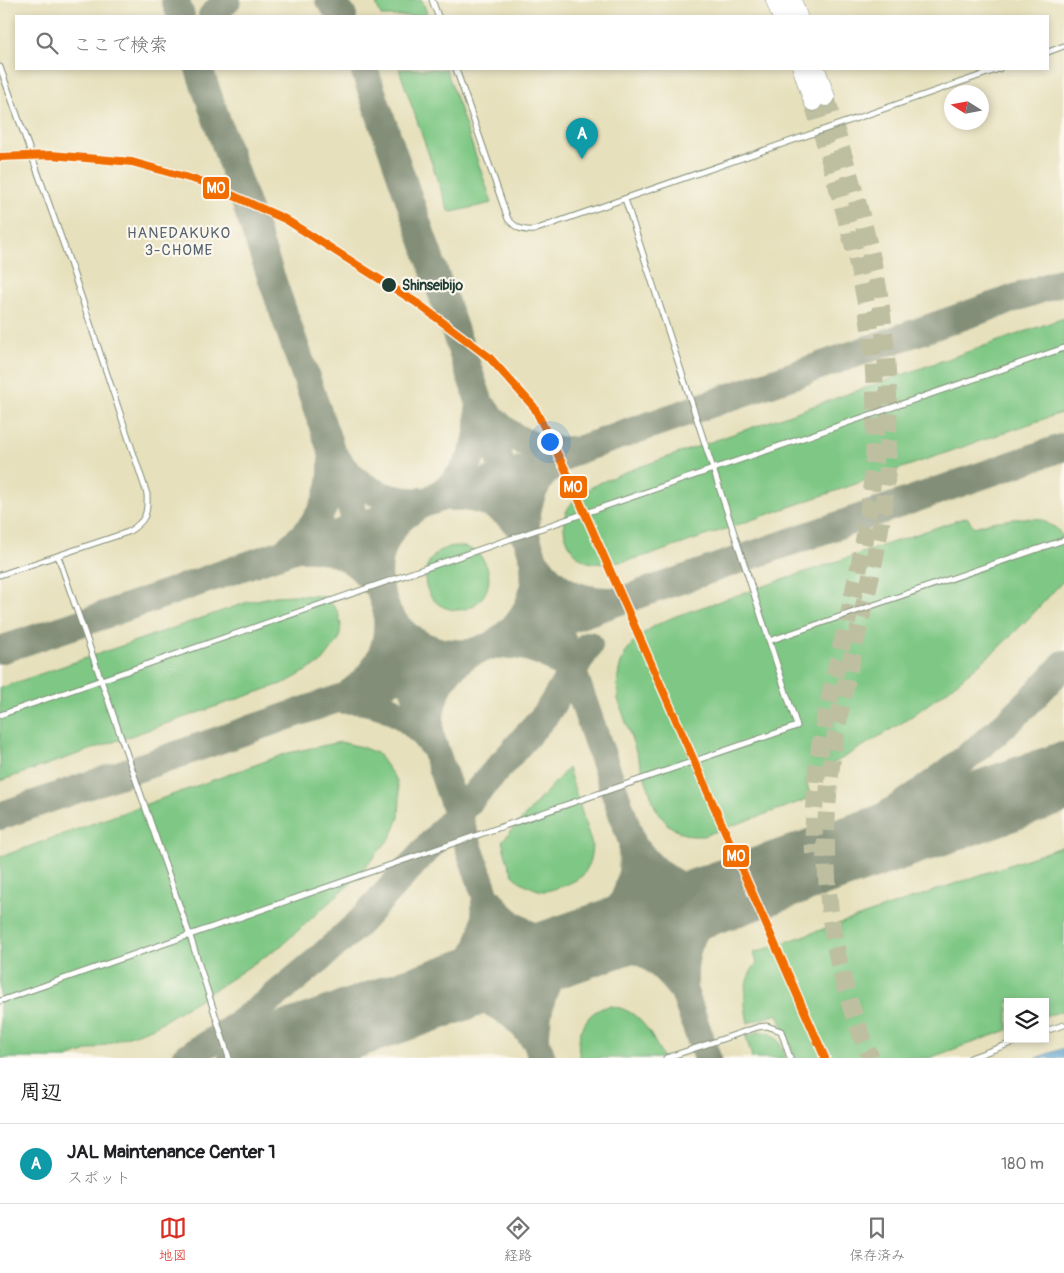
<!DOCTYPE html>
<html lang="ja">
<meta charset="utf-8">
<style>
:root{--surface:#fff;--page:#f2f2f2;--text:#202124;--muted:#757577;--line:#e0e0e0;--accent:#d93025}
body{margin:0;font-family:Pangolin,"Klee One",sans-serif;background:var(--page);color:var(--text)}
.controls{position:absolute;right:15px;bottom:15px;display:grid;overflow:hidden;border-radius:0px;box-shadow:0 2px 8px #0003}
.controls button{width:45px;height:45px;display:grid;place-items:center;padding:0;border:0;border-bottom:1px solid var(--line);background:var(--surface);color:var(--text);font:25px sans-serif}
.compass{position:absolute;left:944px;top:85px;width:45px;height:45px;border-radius:50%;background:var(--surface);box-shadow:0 2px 8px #0003;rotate:281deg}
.you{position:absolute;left:549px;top:441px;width:18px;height:18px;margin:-12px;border:4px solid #fff;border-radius:50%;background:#1a73e8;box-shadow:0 0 0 8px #1a73e833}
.badge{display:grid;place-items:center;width:32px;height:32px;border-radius:50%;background:var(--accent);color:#fff;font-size:16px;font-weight:700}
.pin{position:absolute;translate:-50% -41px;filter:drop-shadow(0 1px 2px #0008)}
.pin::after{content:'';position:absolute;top:26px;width:18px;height:15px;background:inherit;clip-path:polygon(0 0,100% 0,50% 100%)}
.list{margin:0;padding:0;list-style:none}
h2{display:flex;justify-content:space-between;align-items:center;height:65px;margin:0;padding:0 20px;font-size:21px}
h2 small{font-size:16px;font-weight:400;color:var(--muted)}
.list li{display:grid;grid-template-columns:32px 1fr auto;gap:15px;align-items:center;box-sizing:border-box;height:80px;padding:0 20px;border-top:1px solid var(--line)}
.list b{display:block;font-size:19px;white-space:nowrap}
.list p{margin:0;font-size:16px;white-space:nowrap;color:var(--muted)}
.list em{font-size:16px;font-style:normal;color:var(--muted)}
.icon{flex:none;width:28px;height:28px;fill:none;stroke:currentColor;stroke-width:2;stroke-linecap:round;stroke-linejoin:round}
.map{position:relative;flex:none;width:1064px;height:1058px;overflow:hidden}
.search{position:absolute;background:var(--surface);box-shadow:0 2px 8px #0003;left:15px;right:15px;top:15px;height:55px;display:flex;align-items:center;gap:12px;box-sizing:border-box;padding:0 18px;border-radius:0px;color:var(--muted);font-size:19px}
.sheet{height:145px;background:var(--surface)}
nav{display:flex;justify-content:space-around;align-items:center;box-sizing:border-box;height:70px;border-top:1px solid var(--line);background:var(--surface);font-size:14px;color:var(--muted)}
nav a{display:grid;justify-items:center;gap:2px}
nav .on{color:var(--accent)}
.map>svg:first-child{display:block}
.grass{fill:#7ec784;stroke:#4e825c}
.water{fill:url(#water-rules);stroke:#417487}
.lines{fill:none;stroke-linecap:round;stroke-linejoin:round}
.taxiway{stroke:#828e78;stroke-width:28}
.runway{stroke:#828e78;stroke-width:70}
.trunk-tunnel{stroke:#bebfa1;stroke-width:18;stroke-dasharray:18 9;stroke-linecap:butt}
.service-casing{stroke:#828e78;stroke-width:7}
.trunk-casing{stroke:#828e78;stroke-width:19}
.service{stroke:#fff;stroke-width:5}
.trunk{stroke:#fff;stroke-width:18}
.metro-1-casing{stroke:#fbf7ec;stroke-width:11}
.metro-1{stroke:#f16d00;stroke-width:8}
.stop-dot{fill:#1f3d34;stroke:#fbf7ec;stroke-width:2}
.labels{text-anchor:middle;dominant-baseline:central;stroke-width:4.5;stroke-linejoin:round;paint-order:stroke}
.stop-label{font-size:14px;font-weight:bold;fill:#1f3d34;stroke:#fbf7ec;text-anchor:start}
.neighbourhood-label{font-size:15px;letter-spacing:1px;fill:#566371;stroke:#fbf7ec}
.line-badge{stroke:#fbf7ec;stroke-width:2}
.badge-label{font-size:14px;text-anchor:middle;font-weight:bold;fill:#fff}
</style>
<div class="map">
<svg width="1064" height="1058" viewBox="0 0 1064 1058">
<defs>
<pattern id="water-rules" width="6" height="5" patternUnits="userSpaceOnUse" patternTransform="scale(1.25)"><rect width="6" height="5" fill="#63aada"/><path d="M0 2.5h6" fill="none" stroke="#518cb2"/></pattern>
</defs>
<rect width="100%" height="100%" fill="#fbf7ec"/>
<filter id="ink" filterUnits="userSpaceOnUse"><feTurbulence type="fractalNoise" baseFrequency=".02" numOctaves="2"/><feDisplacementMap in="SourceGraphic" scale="10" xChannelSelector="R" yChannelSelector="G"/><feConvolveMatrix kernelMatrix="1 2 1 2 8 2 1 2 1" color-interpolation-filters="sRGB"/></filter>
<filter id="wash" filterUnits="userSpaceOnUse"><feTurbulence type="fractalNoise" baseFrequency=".0096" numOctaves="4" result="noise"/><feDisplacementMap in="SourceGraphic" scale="20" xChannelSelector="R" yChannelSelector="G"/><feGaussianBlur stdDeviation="1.12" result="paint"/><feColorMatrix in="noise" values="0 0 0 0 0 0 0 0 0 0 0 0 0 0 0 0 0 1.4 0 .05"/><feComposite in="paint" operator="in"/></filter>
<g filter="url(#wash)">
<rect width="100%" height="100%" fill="#e6e0bc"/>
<path class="grass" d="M375,0H422L428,16H381Z
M399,69H446L492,203L452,212L448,210Z
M1064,318V412L656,553C636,558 614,566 592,563C581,561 572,552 568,542C549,500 598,483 628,471Z
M967,517L974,527L991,522L1022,518L1040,519L1056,528L1064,538V580L1030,617L995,651L949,689L905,721L806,780L811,798L703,836H691L679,832L667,824L655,807L618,699C613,653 636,632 676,616Z
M425 578a32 32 0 1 1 64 0a32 32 0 1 1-64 0Z
M293,595L322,596L332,604L338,612L341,625L339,640L322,662L287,682L0,781V688L248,602L275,596Z
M340,742L362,747L378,754L397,781L400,799L399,818L391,837L354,880L282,945L214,990L154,1027L67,1058H0V857L288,753Z
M568,768L592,845C591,855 590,866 583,875C578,881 552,891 544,891C538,891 520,883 516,878C508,869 505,852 502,841Z
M1064,846V1010L1045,1017V1002H1008V1030L929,1058H795L778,1014L748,1023C743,1000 742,981 757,963L754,953Z
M611,1006C641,1010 651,1034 663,1058H580C574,1035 587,1008 611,1006Z
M758,1032C777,1031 780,1042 786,1058H750L752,1057L746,1037Z"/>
<path class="water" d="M1064,1048V1058H1036Z"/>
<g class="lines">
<path class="taxiway" d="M175,0L181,16
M329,0L343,16
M212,16L227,0
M199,69L542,1058
M364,69L707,1058
M486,410C506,437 535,452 569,450
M337,459C355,488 389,503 422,501
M451,497C479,495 508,508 523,533
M526,530C525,502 537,473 562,458
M290,547C318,525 334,497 332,461
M302,548C331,546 357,559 374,583
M538,565C556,591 581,602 612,601
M379,582C375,556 388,526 410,512C424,502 440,496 452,484C472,465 481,438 479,411
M392,619C408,643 436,655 465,653
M498,641C523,623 537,598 534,567
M499,645C527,643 559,654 574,680
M0,650L87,621L1064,281
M351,692C375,675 390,648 387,617
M342,700C378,698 409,714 430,743
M430,731C428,701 441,673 466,656
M0,816L1064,447
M639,852C658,879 691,896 724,893C747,891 770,875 791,865C811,855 832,846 852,835C929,793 1007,730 1064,664
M490,901C508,927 537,943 569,944C583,944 597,940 611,942C639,946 662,963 678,985
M684,981C682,940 701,913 734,891
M439,994C474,991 510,1005 531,1036
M439,994C469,974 488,940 485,903
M536,1036C537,1007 545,976 567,955C575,947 586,943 595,936C620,917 636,883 632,851
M185,1058L227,1032L261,1007L318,960L359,923L422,854L546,714L589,645"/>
<path class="runway" d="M253,1058L1064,777"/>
</g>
</g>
<g filter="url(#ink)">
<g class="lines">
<path class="trunk-tunnel" d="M826,97C844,160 866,223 878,288C888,348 890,408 887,469C882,550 857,627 841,706C816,827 820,945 871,1058
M813,102C832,168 853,235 866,303C876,358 877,417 873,473C865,566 837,654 820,745C815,781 813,817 814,854"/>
<defs>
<path id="service" d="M432,0L438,16
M1048,52L1064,46
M0,67L68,257L147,494C148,514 146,521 128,532L0,575
M456,69L508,219C516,228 522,231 534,230L999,69
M58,556L190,936L229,1058
M769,641L1064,540
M0,715L1064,348
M0,1001L422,854L797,726L625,199
M1045,1031L1064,1025
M666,1058L758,1027L767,1026L781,1031L790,1058
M970,1058L1023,1039"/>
<path id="trunk" d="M775,0L781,16
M792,0L798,16
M802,69L813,102
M816,69L826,97"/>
</defs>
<use href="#service" class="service-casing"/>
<use href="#trunk" class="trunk-casing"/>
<use href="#service" class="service"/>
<use href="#trunk" class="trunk"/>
<defs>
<path id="metro-1" d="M0,157L51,155L132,162L203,182L285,219L417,303L489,357L534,407L568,475L825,1058"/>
</defs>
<use href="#metro-1" class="metro-1-casing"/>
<use href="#metro-1" class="metro-1"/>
</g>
</g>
<circle class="stop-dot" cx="389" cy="285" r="8"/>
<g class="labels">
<g class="stop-label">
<text x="402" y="285">Shinseibijo</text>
</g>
<g class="neighbourhood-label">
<text x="179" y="233">HANEDAKUKO<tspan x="179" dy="17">3-CHOME</tspan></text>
</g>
</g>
<g class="line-badge">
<rect x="202" y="176" width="28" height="24" rx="5" fill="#f16d00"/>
<rect x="559" y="475" width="29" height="24" rx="5" fill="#f16d00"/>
<rect x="722" y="844" width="28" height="24" rx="5" fill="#f16d00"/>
</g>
<g class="badge-label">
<text x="216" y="193">MO</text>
<text x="573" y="492">MO</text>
<text x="736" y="861">MO</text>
</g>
</svg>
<div class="controls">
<button><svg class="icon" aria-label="layers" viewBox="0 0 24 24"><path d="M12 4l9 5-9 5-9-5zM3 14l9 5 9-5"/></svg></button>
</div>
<svg class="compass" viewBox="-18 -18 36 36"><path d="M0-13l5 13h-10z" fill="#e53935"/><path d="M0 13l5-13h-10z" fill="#757577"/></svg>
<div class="you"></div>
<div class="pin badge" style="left:582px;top:159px;background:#0f9aa8">A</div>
<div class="search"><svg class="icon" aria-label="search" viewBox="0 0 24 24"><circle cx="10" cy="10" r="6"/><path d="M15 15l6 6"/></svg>ここで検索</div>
</div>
<section class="sheet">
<h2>周辺<small></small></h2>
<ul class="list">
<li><span class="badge" style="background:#0f9aa8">A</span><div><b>JAL Maintenance Center 1</b><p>スポット</p></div><em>180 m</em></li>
</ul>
</section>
<nav>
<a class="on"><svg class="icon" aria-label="map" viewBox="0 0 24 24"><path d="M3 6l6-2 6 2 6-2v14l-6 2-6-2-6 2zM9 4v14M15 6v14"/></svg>地図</a>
<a><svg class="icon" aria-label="directions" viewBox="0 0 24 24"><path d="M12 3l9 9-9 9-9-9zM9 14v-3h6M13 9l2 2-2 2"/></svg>経路</a>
<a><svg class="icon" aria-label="saved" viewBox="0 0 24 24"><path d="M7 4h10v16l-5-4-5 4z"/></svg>保存済み</a>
</nav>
